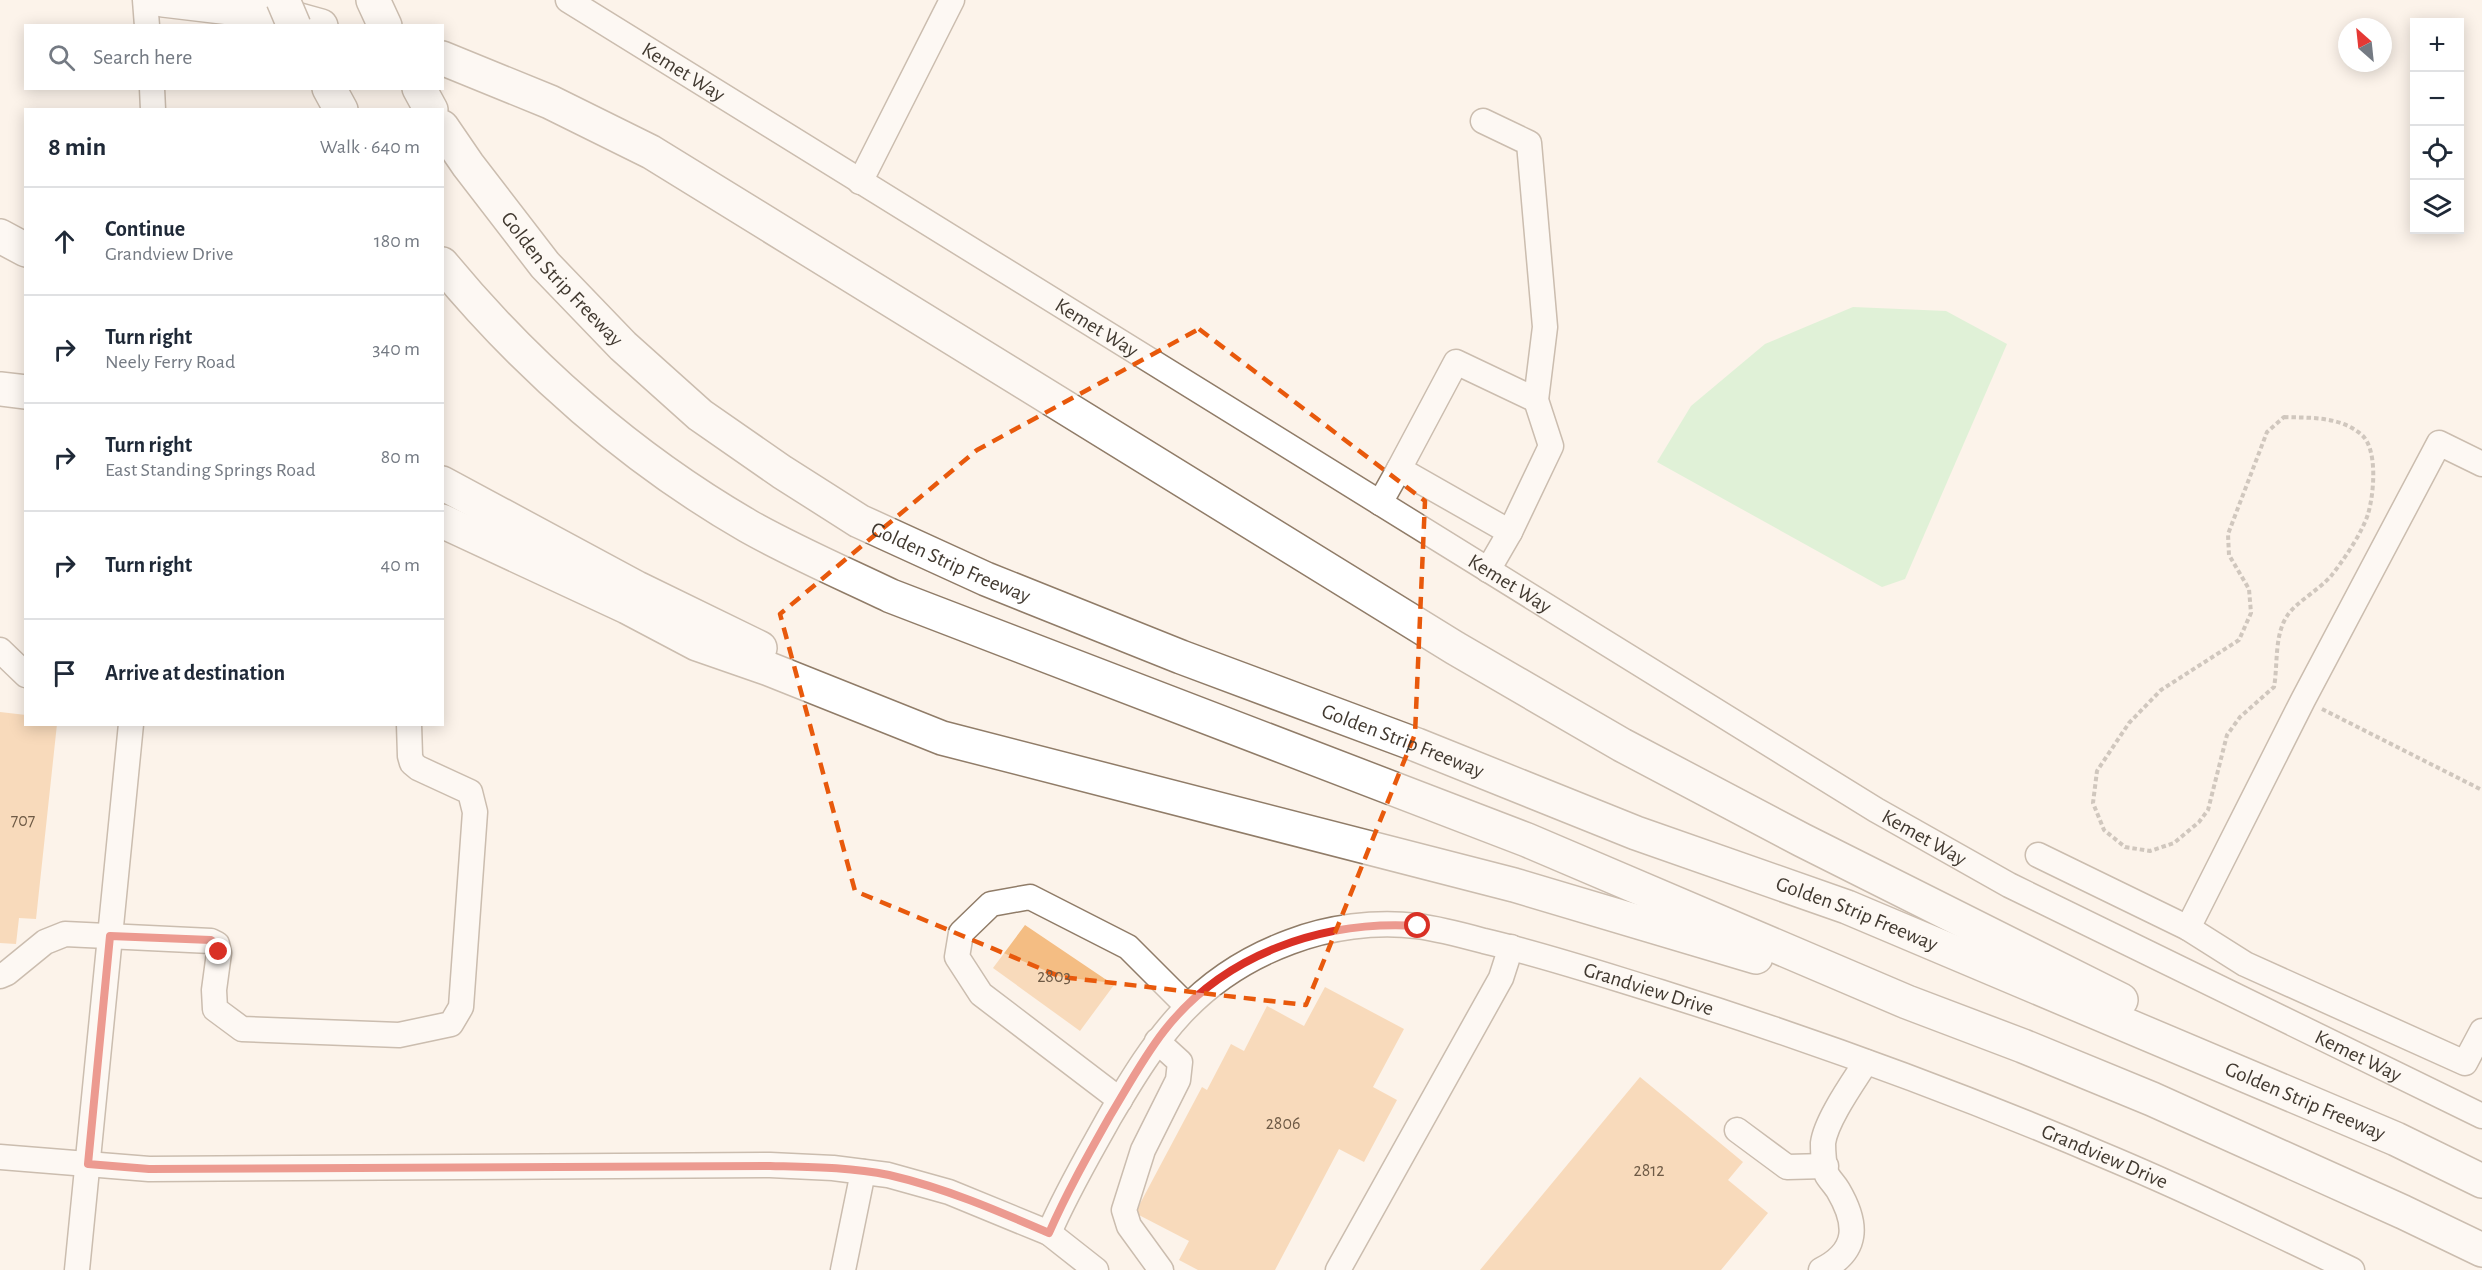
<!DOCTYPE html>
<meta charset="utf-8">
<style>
:root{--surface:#fff;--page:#f2f2f3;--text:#1f2937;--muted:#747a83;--line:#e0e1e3}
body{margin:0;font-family:"Alegreya Sans",sans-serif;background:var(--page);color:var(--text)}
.controls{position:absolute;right:18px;top:18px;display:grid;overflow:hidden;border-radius:0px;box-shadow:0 3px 15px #0003}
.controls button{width:54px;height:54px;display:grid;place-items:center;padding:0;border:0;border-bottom:2px solid var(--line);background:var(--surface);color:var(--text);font:30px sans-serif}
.compass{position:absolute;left:2338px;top:18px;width:54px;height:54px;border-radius:50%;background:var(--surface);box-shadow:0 3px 15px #0003;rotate:333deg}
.stop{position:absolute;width:18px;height:18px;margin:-14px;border:4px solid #d93025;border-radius:50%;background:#fff}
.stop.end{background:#d93025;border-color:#fff;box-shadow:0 2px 6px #0008}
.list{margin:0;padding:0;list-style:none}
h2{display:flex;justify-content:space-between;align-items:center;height:78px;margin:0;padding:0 24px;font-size:26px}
h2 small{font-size:20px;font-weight:400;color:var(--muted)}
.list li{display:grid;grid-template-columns:39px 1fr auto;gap:18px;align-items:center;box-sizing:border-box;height:108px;padding:0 24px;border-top:2px solid var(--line)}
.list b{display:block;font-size:22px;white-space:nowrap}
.list p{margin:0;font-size:20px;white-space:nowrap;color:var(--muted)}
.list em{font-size:20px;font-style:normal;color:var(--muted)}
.icon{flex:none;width:33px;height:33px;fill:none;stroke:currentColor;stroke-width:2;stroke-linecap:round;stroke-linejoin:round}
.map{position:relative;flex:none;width:2482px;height:1270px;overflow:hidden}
.search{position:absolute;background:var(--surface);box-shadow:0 3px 15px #0003;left:24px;top:24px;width:420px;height:66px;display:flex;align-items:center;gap:15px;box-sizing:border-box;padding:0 21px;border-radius:0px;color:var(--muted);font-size:22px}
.panel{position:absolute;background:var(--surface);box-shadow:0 3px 15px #0003;left:24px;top:108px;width:420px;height:618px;border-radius:0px}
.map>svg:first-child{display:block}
.green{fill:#bef0c1}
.building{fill:#f4bd83}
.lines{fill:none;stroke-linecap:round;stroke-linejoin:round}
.minor-casing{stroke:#907c68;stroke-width:27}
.highway-casing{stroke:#907c68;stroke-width:36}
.path{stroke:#9c938a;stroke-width:4;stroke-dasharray:4.5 3;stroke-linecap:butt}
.minor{stroke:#fff;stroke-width:24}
.highway{stroke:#fff;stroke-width:33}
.highway-bridge-casing{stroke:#907c68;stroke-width:36;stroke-linecap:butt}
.highway-bridge{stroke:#fff;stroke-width:33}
.route{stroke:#d93025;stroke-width:8}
.marked{fill:none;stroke:#e8590c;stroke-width:4.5;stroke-dasharray:12 8;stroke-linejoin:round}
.labels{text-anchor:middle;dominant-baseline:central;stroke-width:4.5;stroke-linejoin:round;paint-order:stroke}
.number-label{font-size:18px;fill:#6e5a45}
.street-label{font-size:21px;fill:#413930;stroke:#fcf3ea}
</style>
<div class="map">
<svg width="2482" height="1270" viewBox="0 0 2482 1270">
<rect width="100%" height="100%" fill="#fcf3ea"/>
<path class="green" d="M1853,307L1946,311L2007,344L1905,579L1882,587L1657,462L1691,406L1765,344Z"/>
<path class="building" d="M0,712L26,715V724H57L36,919L19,918L16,944L0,943Z
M1025,925L1114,985L1080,1031L993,968Z
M1325,987L1404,1029L1373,1087L1397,1100L1364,1162L1339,1149L1275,1270H1198L1179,1260L1189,1241L1135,1213L1202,1087L1207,1090L1231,1044L1244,1051L1267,1006L1304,1026Z
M1640,1077L1743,1162L1728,1180L1768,1213L1721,1270H1480Z"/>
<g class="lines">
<defs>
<g id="minor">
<path d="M145,0L147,26"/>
<path id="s1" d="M568,0L1876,810L2009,885L2482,1116"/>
<path d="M152,88L153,110"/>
<path d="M1483,121L1529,143L1545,327L1536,400L1551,446L1510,532"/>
<path d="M860,182L952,0"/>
<path d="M2482,464L2439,443L2303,700L2188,928L2245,964L2465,1063L2482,1031"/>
<path d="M1399,469L1456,362L1536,400"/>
<path d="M1380,503L1399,469L1501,527L1510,532L1488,570"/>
<path d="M0,650L26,675"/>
<path d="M2038,855L2188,928"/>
<path d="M0,976L7,973L45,942L65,934L211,941L217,944L219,953L214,990L215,1009L242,1029L399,1035L451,1024L461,1007L475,812L470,792L418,768L412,763L410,756L409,724"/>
<path d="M1157,1041L1180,1062L1178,1080L1143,1150L1124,1210L1129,1226L1161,1270"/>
<path d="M1120,1100L981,994L957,957L961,933L991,904L1030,897L1128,947L1187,1006"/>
<path d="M1737,1130L1787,1167L1826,1166"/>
<path d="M0,1157L149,1169L770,1165L833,1168L888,1175L949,1192L1049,1233L1096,1270"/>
<path id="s2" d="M1049,1233C1066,1193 1088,1156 1109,1118C1157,1036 1196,977 1290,942C1329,927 1375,921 1417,926C1440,929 1462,935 1484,941C1544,955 1601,974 1660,992C1810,1039 1958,1093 2103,1155C2187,1190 2269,1230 2352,1270"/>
<path d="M77,1270L131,724"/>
<path d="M843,1270L863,1172"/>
<path d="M1338,1270L1501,978L1511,947"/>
<path d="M1821,1270C1859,1251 1858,1224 1838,1190C1835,1185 1830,1180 1827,1175C1824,1168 1823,1151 1823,1143C1826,1120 1854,1081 1866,1062"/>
</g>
<g id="highway">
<path d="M163,0L271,13"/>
<path d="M373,0L385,26"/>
<path d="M267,11L321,26"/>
<path d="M442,58L550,102L651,152L1455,648L1622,745L1802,840L2121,1000"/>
<path d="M329,88L341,110"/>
<path d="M419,88L431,110"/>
<path id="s3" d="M442,127L468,165L545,265L623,346L700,415L782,472L859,521L986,579L1181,657L1417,745L1636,833L1847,907L2396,1139L2482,1181"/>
<path d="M0,236L26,250"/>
<path d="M442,264C527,367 632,459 748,526C794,552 843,573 891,596L1527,840L1907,1002L2023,1046L2152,1099L2403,1212L2482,1250"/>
<path d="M0,389L26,392"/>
<path d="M442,483L637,588L760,648"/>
<path d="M442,521L627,607L697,644L769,669L942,738L1514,885L1756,957"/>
</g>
</defs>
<use href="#minor" class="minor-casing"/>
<use href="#highway" class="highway-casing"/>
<path class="path" d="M2284,417C2311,418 2340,416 2362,435C2378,450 2374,494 2368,514C2362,533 2343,561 2331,576C2319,590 2296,602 2287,616C2274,636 2278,665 2274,687L2240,717L2227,735L2208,810L2199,822L2174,843L2150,851L2125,847L2104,830L2093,803L2097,771L2129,723L2161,690L2239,640L2251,613L2249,589L2229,555L2228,534L2267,432Z
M2322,709L2482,790"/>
<use href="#minor" class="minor"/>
<use href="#highway" class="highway"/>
<defs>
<path id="highway-bridge" d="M283,0L294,26"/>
</defs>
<use href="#highway-bridge" class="highway-bridge-casing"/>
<use href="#highway-bridge" class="highway-bridge"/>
</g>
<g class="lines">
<path class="route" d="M219,952L217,944L211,940L110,936L88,1164L149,1169L770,1166C809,1167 850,1167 889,1175C945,1188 996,1210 1049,1233C1067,1192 1088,1155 1110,1116C1127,1088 1143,1058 1164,1031C1224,954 1322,920 1418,926"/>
</g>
<path d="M0 0H2482V1270H0ZM1199,329L1425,501L1415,734L1306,1005L1061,977L855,891L780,614L977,450Z" fill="#fcf3ea" fill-opacity=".55" fill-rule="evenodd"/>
<path class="marked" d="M1199,329L1425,501L1415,734L1306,1005L1061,977L855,891L780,614L977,450Z"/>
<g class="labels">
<g class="number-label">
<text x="23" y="821">707</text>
<text x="1054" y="977">2803</text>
<text x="1283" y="1124">2806</text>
<text x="1649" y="1171">2812</text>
</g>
<g class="street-label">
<text stroke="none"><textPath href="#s1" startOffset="136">Kemet Way</textPath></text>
<text stroke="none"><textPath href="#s3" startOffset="194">Golden Strip Freeway</textPath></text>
<text stroke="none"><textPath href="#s1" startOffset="622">Kemet Way</textPath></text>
<text stroke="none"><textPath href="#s3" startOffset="680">Golden Strip Freeway</textPath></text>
<text stroke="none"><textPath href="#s1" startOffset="1108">Kemet Way</textPath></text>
<text stroke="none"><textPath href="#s3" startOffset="1166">Golden Strip Freeway</textPath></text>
<text stroke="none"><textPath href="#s1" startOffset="1594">Kemet Way</textPath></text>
<text stroke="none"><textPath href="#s3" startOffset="1652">Golden Strip Freeway</textPath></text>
<text stroke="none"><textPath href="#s2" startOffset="758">Grandview Drive</textPath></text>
<text stroke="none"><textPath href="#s1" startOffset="2080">Kemet Way</textPath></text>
<text stroke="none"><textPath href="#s3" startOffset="2138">Golden Strip Freeway</textPath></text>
<text stroke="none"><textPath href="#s2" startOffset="1244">Grandview Drive</textPath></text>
</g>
</g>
</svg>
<div class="controls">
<button>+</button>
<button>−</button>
<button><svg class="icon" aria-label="locate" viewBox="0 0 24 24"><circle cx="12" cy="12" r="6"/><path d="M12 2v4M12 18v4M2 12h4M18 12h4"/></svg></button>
<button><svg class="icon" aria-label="layers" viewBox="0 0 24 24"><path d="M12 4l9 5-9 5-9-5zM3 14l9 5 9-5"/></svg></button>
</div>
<svg class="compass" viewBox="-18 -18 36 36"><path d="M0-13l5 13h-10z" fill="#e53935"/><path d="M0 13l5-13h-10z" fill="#747a83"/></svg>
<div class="stop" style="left:1418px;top:926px"></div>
<div class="stop end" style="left:219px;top:952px"></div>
<div class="search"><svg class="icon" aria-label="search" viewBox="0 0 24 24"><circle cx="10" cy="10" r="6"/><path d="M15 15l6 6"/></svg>Search here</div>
<section class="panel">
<h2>8 min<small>Walk · 640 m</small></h2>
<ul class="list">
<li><svg class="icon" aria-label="ahead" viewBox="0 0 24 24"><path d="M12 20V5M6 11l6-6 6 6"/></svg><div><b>Continue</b><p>Grandview Drive</p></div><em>180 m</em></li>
<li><svg class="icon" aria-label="right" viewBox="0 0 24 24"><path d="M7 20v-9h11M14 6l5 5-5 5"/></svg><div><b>Turn right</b><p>Neely Ferry Road</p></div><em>340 m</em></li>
<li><svg class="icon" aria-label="right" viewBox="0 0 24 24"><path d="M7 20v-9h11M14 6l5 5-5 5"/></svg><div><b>Turn right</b><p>East Standing Springs Road</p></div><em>80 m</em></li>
<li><svg class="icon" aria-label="right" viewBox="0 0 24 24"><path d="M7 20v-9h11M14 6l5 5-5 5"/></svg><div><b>Turn right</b></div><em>40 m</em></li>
<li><svg class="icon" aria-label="arrive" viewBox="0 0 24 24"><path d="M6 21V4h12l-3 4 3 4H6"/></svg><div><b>Arrive at destination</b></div></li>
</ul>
</section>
</div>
